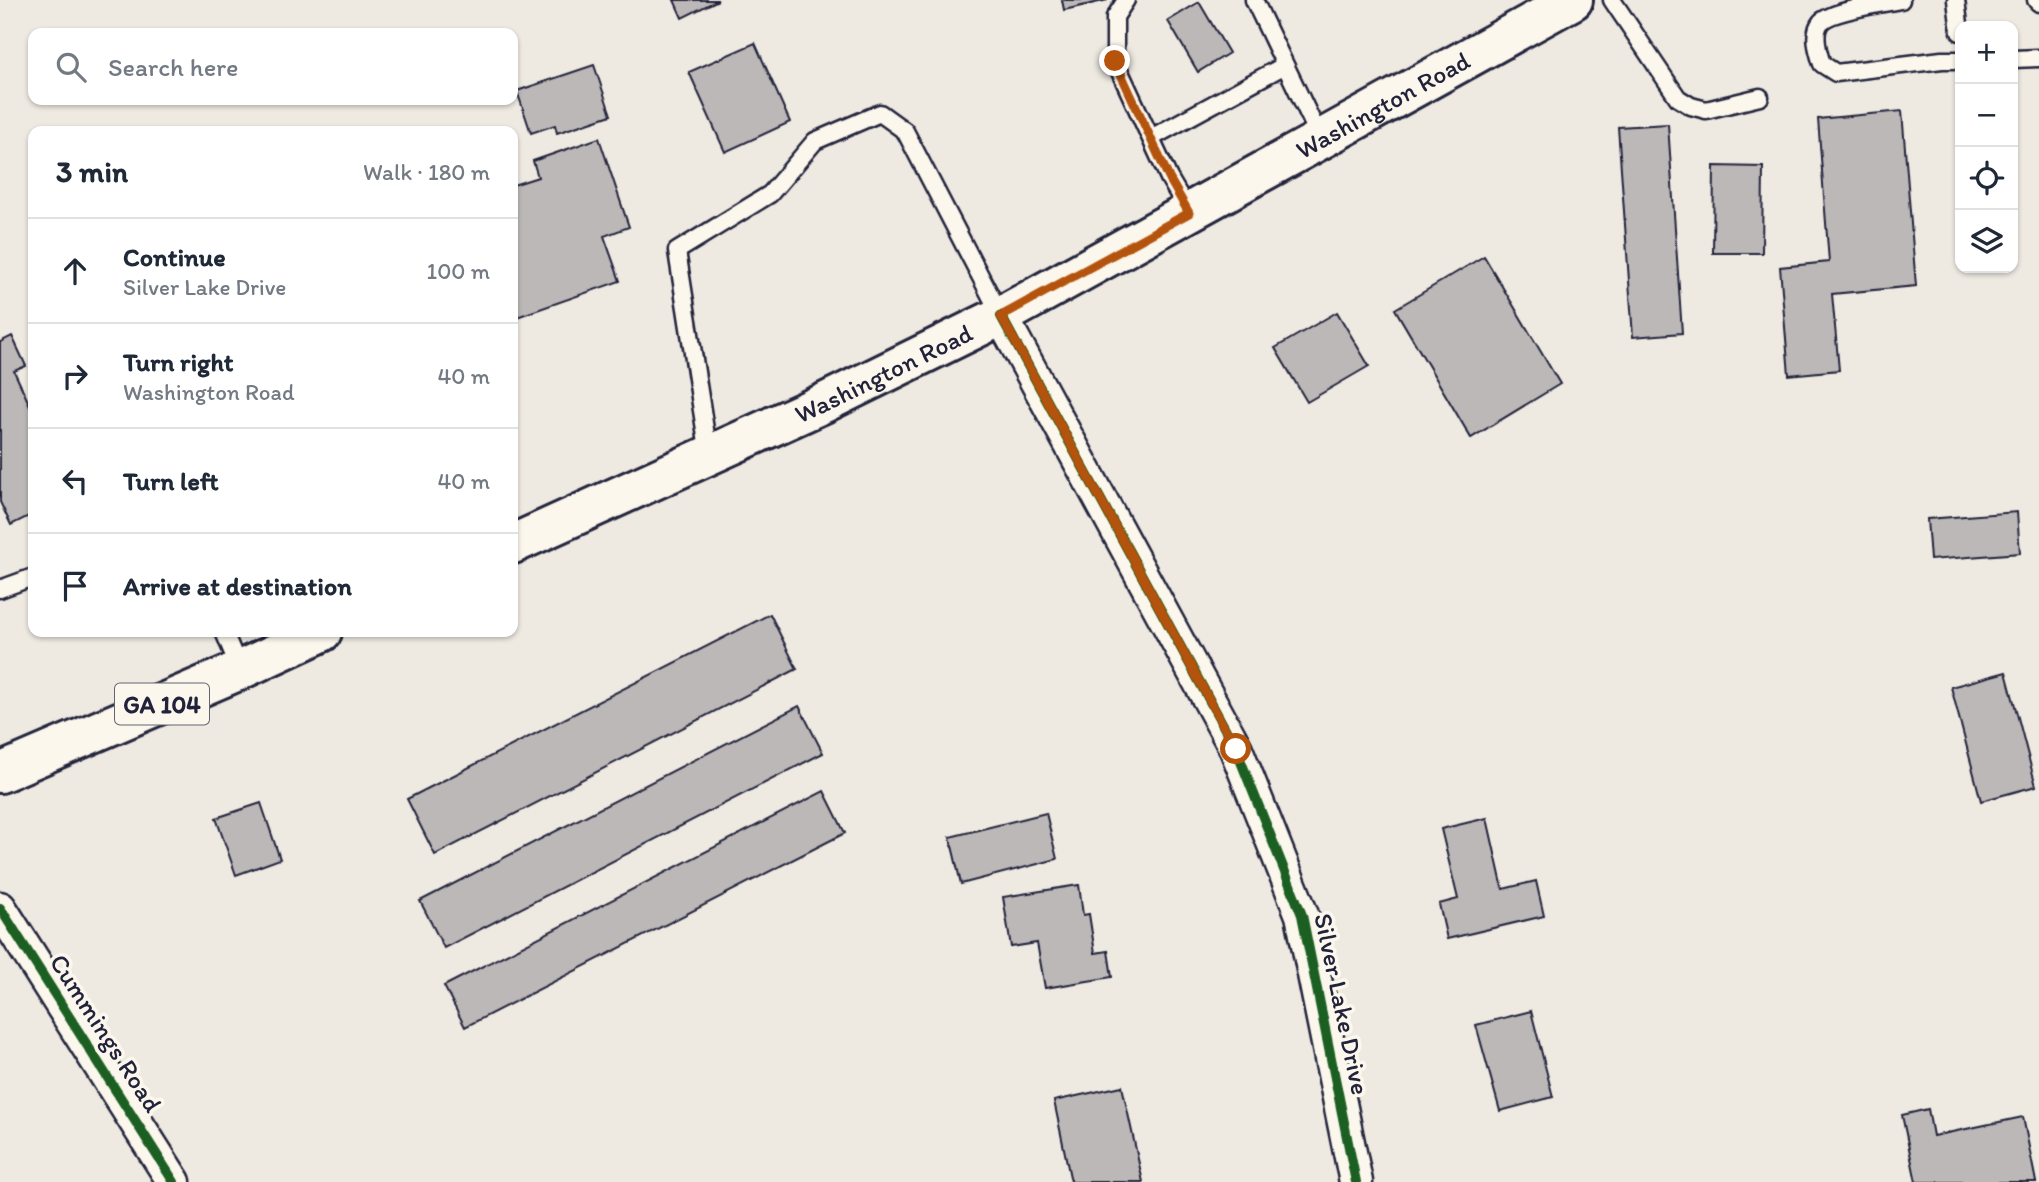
<!DOCTYPE html>
<meta charset="utf-8">
<style>
:root{--surface:#fff;--page:#f6f6f7;--text:#1f2937;--muted:#747a83;--line:#e0e1e3}
body{margin:0;font-family:Itim,sans-serif;background:var(--page);color:var(--text)}
.controls{position:absolute;right:21px;top:21px;display:grid;overflow:hidden;border-radius:14px;box-shadow:0 2px 5px #0004}
.controls button{width:63px;height:63px;display:grid;place-items:center;padding:0;border:0;border-bottom:2px solid var(--line);background:var(--surface);color:var(--text);font:35px sans-serif}
.stop{position:absolute;width:21px;height:21px;margin:-16px;border:5px solid #b45309;border-radius:50%;background:#fff}
.stop.end{background:#b45309;border-color:#fff;box-shadow:0 2px 7px #0008}
.list{margin:0;padding:0;list-style:none}
h2{display:flex;justify-content:space-between;align-items:center;height:91px;margin:0;padding:0 28px;font-size:30px}
h2 small{font-size:23px;font-weight:400;color:var(--muted)}
.list li{display:grid;grid-template-columns:46px 1fr auto;gap:21px;align-items:center;box-sizing:border-box;height:105px;padding:0 28px;border-top:2px solid var(--line)}
.list b{display:block;font-size:26px;white-space:nowrap}
.list p{margin:0;font-size:23px;white-space:nowrap;color:var(--muted)}
.list em{font-size:23px;font-style:normal;color:var(--muted)}
.icon{flex:none;width:38px;height:38px;fill:none;stroke:currentColor;stroke-width:2;stroke-linecap:round;stroke-linejoin:round}
.map{position:relative;flex:none;width:2039px;height:1182px;overflow:hidden}
.search{position:absolute;background:var(--surface);box-shadow:0 2px 5px #0004;left:28px;top:28px;width:490px;height:77px;display:flex;align-items:center;gap:18px;box-sizing:border-box;padding:0 24px;border-radius:14px;color:var(--muted);font-size:26px}
.panel{position:absolute;background:var(--surface);box-shadow:0 2px 5px #0004;left:28px;top:126px;width:490px;height:511px;border-radius:14px}
.map>svg:first-child{display:block}
.building{fill:#bcb8b8;stroke:#22223b;stroke-width:2}
.lines{fill:none;stroke-linecap:round;stroke-linejoin:round}
.service-casing{stroke:#22223b;stroke-width:21}
.minor-casing{stroke:#22223b;stroke-width:37}
.primary-casing{stroke:#22223b;stroke-width:44}
.service{stroke:#fbf7ec;stroke-width:16}
.minor{stroke:#fbf7ec;stroke-width:32}
.primary{stroke:#fbf7ec;stroke-width:38}
.cycleway-casing{stroke:#fbf7ec;stroke-width:15}
.cycleway{stroke:#1b5e20;stroke-width:10}
.route{stroke:#b45309;stroke-width:9}
.labels{text-anchor:middle;dominant-baseline:central;stroke-width:7;stroke-linejoin:round;paint-order:stroke}
.shield{fill:#fbf7ec;stroke:#636270;stroke-width:2}
.shield-label{font-size:24px;font-weight:bold;fill:#22223b}
.street-label{font-size:26px;fill:#22223b;stroke:#fbf7ec}
</style>
<div class="map">
<svg width="2039" height="1182" viewBox="0 0 2039 1182">
<rect width="100%" height="100%" fill="#eeeae2"/>
<filter id="ink" filterUnits="userSpaceOnUse"><feTurbulence type="fractalNoise" baseFrequency=".0143" numOctaves="2"/><feDisplacementMap in="SourceGraphic" scale="14" xChannelSelector="R" yChannelSelector="G"/><feConvolveMatrix kernelMatrix="1 2 1 2 8 2 1 2 1" color-interpolation-filters="sRGB"/></filter>
<g filter="url(#ink)">
<path class="building" d="M674,0H718L682,18Z
M1062,0H1108L1064,10Z
M1199,2L1229,53L1198,72L1168,21Z
M755,43L790,122L725,152L689,72Z
M594,65L611,115L557,133L555,125L531,133L517,91Z
M1902,111L1916,286L1832,294L1839,370L1789,375L1780,267L1829,262L1818,119Z
M1668,124L1682,333L1633,337L1618,127Z
M599,138L629,227L604,236L620,281L517,317L513,304V185L538,177L533,161Z
M1714,166L1763,167L1762,253H1713Z
M1484,256L1560,384L1471,438L1395,309Z
M1337,312L1369,366L1307,402L1275,348Z
M12,336L26,366L14,371L33,412V514L11,525L0,502V342Z
M2017,512L2020,553L1930,560L1927,519Z
M770,614L797,669L435,855L407,799Z
M2006,672L2036,786L1981,801L1951,687Z
M799,706L823,753L444,948L420,901Z
M824,791L845,833L465,1027L444,986Z
M261,803L280,859L236,875L216,818Z
M1046,813L1057,859L961,884L950,837Z
M1487,818L1503,889L1536,881L1544,916L1447,939L1439,904L1458,899L1441,829Z
M1079,885L1083,915L1089,914L1095,953L1108,951L1112,977L1045,988L1037,943L1011,947L1003,897Z
M1531,1011L1553,1097L1500,1111L1476,1025Z
M1122,1086L1143,1182H1071L1054,1101Z
M1928,1109L1933,1136L2023,1117L2036,1182H1916L1902,1115Z"/>
<g class="lines">
<defs>
<path id="service" d="M1126,0L1115,17V61L1169,178L1189,212
M1254,0L1321,140
M1612,0L1678,98L1691,106L1706,110L1760,97
M1901,0C1885,3 1831,11 1821,22C1812,33 1818,52 1822,64L1836,73L1942,60H1960
M1956,0L1960,32
M2036,0L2039,3
M2013,59L2039,58
M1151,138L1285,65
M709,455L677,251L770,194L815,141L880,113L905,131L1001,316
M0,589L33,577
M224,632L240,670"/>
<path id="minor" d="M1001,316L1236,749L1302,915L1356,1182
M0,908L174,1182"/>
<g id="primary">
<path id="s1" d="M513,544L824,403L1001,316L1573,0"/>
<path d="M0,773L240,670L322,632"/>
</g>
</defs>
<use href="#service" class="service-casing"/>
<use href="#minor" class="minor-casing"/>
<use href="#primary" class="primary-casing"/>
<use href="#service" class="service"/>
<use href="#minor" class="minor"/>
<use href="#primary" class="primary"/>
<defs>
<path id="cycleway" d="M1001,316L1236,749L1302,915L1356,1182
M0,908L174,1182"/>
</defs>
<use href="#cycleway" class="cycleway-casing"/>
<use href="#cycleway" class="cycleway"/>
</g>
</g>
<g class="lines" filter="url(#ink)">
<path class="route" d="M1115,61L1169,178L1189,213L1001,316L1236,749"/>
</g>
<g class="labels">
<rect class="shield" x="115" y="683.5" width="94" height="41" rx="5"/>
<g class="shield-label">
<text x="162" y="704">GA 104</text>
</g>
<g class="street-label">
<text stroke="none"><textPath href="#s1" startOffset="975">Washington Road</textPath></text>
<text stroke="none"><textPath href="#s1" startOffset="408">Washington Road</textPath></text>
<text transform="translate(1342 1004) rotate(78)">Silver Lake Drive</text>
<text transform="translate(106 1033) rotate(57)">Cummings Road</text>
</g>
</g>
</svg>
<div class="controls">
<button>+</button>
<button>−</button>
<button><svg class="icon" aria-label="locate" viewBox="0 0 24 24"><circle cx="12" cy="12" r="6"/><path d="M12 2v4M12 18v4M2 12h4M18 12h4"/></svg></button>
<button><svg class="icon" aria-label="layers" viewBox="0 0 24 24"><path d="M12 4l9 5-9 5-9-5zM3 14l9 5 9-5"/></svg></button>
</div>
<div class="stop" style="left:1236px;top:749px"></div>
<div class="stop end" style="left:1115px;top:61px"></div>
<div class="search"><svg class="icon" aria-label="search" viewBox="0 0 24 24"><circle cx="10" cy="10" r="6"/><path d="M15 15l6 6"/></svg>Search here</div>
<section class="panel">
<h2>3 min<small>Walk · 180 m</small></h2>
<ul class="list">
<li><svg class="icon" aria-label="ahead" viewBox="0 0 24 24"><path d="M12 20V5M6 11l6-6 6 6"/></svg><div><b>Continue</b><p>Silver Lake Drive</p></div><em>100 m</em></li>
<li><svg class="icon" aria-label="right" viewBox="0 0 24 24"><path d="M7 20v-9h11M14 6l5 5-5 5"/></svg><div><b>Turn right</b><p>Washington Road</p></div><em>40 m</em></li>
<li><svg class="icon" aria-label="left" viewBox="0 0 24 24"><path d="M17 20v-9H6M10 6l-5 5 5 5"/></svg><div><b>Turn left</b></div><em>40 m</em></li>
<li><svg class="icon" aria-label="arrive" viewBox="0 0 24 24"><path d="M6 21V4h12l-3 4 3 4H6"/></svg><div><b>Arrive at destination</b></div></li>
</ul>
</section>
</div>
